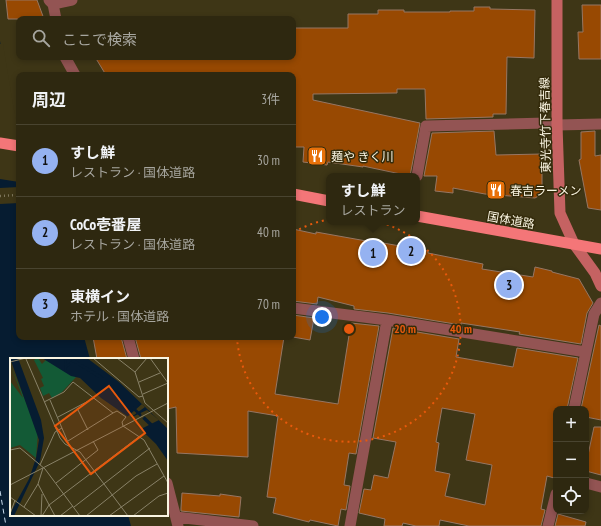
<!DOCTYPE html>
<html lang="ja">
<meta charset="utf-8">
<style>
:root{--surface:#2e2810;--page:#3a341e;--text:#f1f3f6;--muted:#a7a69f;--line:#494430;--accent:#95b2f1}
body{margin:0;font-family:"PT Sans Narrow","Noto Sans JP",sans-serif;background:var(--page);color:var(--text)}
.controls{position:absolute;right:12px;bottom:12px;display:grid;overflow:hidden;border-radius:8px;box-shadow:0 2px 6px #0003}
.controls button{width:36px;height:36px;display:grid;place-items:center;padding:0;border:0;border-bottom:1px solid var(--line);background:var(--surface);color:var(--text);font:20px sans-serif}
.you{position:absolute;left:322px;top:317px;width:14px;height:14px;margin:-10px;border:3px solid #fff;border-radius:50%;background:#1a73e8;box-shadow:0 0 0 6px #1a73e833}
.badge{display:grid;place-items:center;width:26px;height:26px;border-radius:50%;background:var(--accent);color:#111;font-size:13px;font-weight:700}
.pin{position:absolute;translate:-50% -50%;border:2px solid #fff;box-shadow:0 1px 4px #0006}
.popup{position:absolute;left:326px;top:173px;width:94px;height:52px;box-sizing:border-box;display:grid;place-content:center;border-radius:8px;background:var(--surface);filter:drop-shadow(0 1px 3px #0005);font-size:13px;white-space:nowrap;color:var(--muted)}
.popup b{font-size:15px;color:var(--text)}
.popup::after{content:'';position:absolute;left:50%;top:100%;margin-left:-8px;border:8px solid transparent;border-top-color:var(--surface)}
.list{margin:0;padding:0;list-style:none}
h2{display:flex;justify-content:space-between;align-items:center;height:52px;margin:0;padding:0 16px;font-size:17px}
h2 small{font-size:13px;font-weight:400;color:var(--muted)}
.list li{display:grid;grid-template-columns:26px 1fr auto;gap:12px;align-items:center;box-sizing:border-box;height:72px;padding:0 16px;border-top:1px solid var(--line)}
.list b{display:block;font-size:15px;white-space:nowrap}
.list p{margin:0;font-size:13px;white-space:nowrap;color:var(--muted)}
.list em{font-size:13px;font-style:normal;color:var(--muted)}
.icon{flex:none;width:22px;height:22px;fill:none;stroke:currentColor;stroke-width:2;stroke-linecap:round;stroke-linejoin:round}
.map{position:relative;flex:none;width:601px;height:526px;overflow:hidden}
.search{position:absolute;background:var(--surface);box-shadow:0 2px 6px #0003;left:16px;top:16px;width:280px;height:44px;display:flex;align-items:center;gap:10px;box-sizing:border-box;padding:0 14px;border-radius:8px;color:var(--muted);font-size:15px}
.panel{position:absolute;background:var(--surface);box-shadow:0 2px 6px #0003;left:16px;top:72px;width:280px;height:268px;border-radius:8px}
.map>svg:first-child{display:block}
.water{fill:#061c31}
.pier{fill:#3e3616}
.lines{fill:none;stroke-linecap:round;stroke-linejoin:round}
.ferry{stroke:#cbddef;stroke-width:1;stroke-dasharray:5 4;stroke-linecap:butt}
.building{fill:#984902;stroke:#967663;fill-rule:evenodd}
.path{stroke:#7e775c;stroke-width:2.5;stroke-dasharray:1 3;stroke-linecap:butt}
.minor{stroke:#935453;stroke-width:11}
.secondary{stroke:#c56262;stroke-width:11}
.trunk{stroke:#f47678;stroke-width:11}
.ring{fill:none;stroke:#e8590c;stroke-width:2;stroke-dasharray:2 4}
.labels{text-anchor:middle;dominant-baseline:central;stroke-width:3;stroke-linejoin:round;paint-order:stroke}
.street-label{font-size:12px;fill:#faf5e2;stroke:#342b0b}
.poi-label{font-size:12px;fill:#faf5e2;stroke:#342b0b;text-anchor:start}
.inset-river{fill:none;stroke:#061c31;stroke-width:2}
.inset-road{fill:none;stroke:#898268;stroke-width:1}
.view{fill:#e8590c;fill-opacity:0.15;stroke:#e8590c;stroke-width:2}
.inset-edge{fill:none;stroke:#faf5e2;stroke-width:2}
.centre{fill:#e8590c;stroke:#342b0b;stroke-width:2}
.ring-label{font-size:12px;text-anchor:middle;font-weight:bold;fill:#e8590c;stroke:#342b0b;stroke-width:3;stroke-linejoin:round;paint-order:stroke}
</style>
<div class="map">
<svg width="601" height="526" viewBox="0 0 601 526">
<rect width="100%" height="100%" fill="#3e3616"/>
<path class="water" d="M0,41L12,110L19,143V337H84L90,359H11V515H128L131,526H0Z"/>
<path class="pier" d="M0,44H3L14,110L19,134V182L0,179Z
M19,187V203L0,204V188Z"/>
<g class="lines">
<path class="ferry" d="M0,491L6,526"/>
</g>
<path class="building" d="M6,0H37L44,19H8Z
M582,5H601V59H579L578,32H583Z
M474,7H490V9L535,10L534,58L507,57L506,114H493V117L426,119L425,89H397V93L313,94V100L420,123L410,176L363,166V167L328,162L327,165L303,162L304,147H293V75H106L95,57H293V28H348V14H378V10H404V12H450V11H474Z
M494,131L496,155L542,154V194L535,198L485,194L453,188V193L435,191L437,176H424L432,133Z
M595,131V156L601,155V210L588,208L579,160L581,159V132Z
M293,229L316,234V232L372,242V241L428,251V253L483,264L482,269L533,277L535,267L552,271V272L579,279L593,303L587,313L581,344L519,334L520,332L461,323V325L388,313L354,309V306L318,297L317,304L293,301Z
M293,315L314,318L310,340L293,337Z
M351,323L379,326L356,454L349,453L344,485L350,486L346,510L341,509L338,526L310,520L309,522L273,513L276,498L267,497L278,416L248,411V457L177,453L176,407L167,409V359H141L135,337H284L275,394L338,404Z
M599,325L601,326V420L586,417V409H581Z
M393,328L459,339L456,357L513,367L517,348L578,358L567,409H556V469L554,478L547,476L541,509L545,510L541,526H469L440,520L439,526H416L403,523L402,526H384L385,519L359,513L364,489L371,490L374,475L388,478L396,442L373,438ZM442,408L475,414L466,460L492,465L485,505L445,496L450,474L435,471L439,443L436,442Z
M93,337H121L127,359H97Z
M594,427H601V475L586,471V455H588Z
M182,493L220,496V494L241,497L239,517L181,511V508Z
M558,514L586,522L585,526H555Z"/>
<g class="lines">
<path class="path" d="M0,196L19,195"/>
<path class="minor" d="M49,0L53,4L56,19
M53,4L72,0
M65,57L75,75
M417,176L426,126L546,123L557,125L601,124
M293,308L387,320L586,352
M128,337L134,359
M574,409L594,314L601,303
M167,483L178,526
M586,483L601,487
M176,517L253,526
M350,526L387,320
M548,526L556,494"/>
<path class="secondary" d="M557,0V125L560,213L574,244L595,273L601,286"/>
<path class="trunk" d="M0,143L19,146
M293,194L329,201
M417,216L601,249"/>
</g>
<g class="ring">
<path d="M293 329A56 56 0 1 1 293 329"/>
<path d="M294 232A112 112 0 1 1 237 338"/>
</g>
<defs>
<symbol id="restaurant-square" viewBox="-11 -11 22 22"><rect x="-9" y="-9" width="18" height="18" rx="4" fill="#e8710a" stroke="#342b0b"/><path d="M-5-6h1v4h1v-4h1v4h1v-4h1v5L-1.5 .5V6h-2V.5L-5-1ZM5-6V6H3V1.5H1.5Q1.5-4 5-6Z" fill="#fff"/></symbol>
</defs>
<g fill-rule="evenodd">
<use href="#restaurant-square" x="306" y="145" width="22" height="22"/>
<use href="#restaurant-square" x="485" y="179" width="22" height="22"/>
</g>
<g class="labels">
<g class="street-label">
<text transform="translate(545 125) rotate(-91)">東光寺竹下春吉線</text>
<text transform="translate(511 220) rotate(10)">国体道路</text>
</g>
<g class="poi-label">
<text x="331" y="156">麺や きく川</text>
<text x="510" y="190">春吉ラーメン</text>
</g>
</g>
<g transform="translate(10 358)">
<rect width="158" height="158" fill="#3e3616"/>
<path d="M28,0L32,6L36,2L67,18L52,34L42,40L39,35L33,38L30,30L34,28L31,21L33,20L24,2ZM1,8L28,73L26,100L10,87L0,90V23L13,40Z" fill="#135a36"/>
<path d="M0,0H8L31,62L34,80L30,103L4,158H0L2,152L19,121L26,100L29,82ZM32,0H77L109,24L158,71V103L146,86L117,58L91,40L70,20L61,18Z" fill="#061c31"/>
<path d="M132,46L135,49L120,60L137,52L149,62L131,71L117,59Z" fill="#3e3616"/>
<path class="inset-river" d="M60,0L90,18L131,57M56,9L63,3L89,19L131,58M55,13L56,0M134,59L158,82M133,60L158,84"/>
<path class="inset-road" d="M83,0L129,39L133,38M107,0L125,14L135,45L158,65M140,0L158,25M16,1L50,80L55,86L70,94L118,158M0,4L16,0M125,14L137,0M129,24L150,15M133,36L158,25M40,42L60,89M34,44L54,34L63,24L103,55L107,53L116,59L112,64L113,68L134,82L158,125M67,50L78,72M48,59L84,40M58,83L103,55M0,92L10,90L35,111L70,158M30,107L45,74L52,70M46,125L88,92L83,83M28,126L45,158M0,127L158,45M0,139L26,158M14,149L28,126L33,110M64,149L140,90M0,156L5,142M31,158L32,136M32,158L39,147L130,78M50,158L63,148M76,158L126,118L147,106M99,158L154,118M123,158L149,138L158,135"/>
<path class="view" d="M99,28L135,75L81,116L45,68Z"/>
<rect width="158" height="158" class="inset-edge"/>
</g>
<circle cx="349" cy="329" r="6" class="centre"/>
<g class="ring-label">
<text x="405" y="333">20 m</text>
<text x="461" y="333">40 m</text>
</g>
</svg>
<div class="controls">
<button>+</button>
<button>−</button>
<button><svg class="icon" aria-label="locate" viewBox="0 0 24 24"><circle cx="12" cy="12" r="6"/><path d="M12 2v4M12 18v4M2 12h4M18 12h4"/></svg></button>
</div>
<div class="you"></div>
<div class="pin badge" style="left:373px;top:253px">1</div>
<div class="popup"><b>すし鮮</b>レストラン</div>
<div class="pin badge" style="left:411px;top:251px">2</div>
<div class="pin badge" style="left:509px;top:285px">3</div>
<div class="search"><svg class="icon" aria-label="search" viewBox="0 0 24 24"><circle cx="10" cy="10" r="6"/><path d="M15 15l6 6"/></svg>ここで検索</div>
<section class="panel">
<h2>周辺<small>3件</small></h2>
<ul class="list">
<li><span class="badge">1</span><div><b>すし鮮</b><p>レストラン · 国体道路</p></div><em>30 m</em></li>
<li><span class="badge">2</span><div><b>CoCo壱番屋</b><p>レストラン · 国体道路</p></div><em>40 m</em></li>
<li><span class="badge">3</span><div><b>東横イン</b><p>ホテル · 国体道路</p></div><em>70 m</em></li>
</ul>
</section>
</div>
